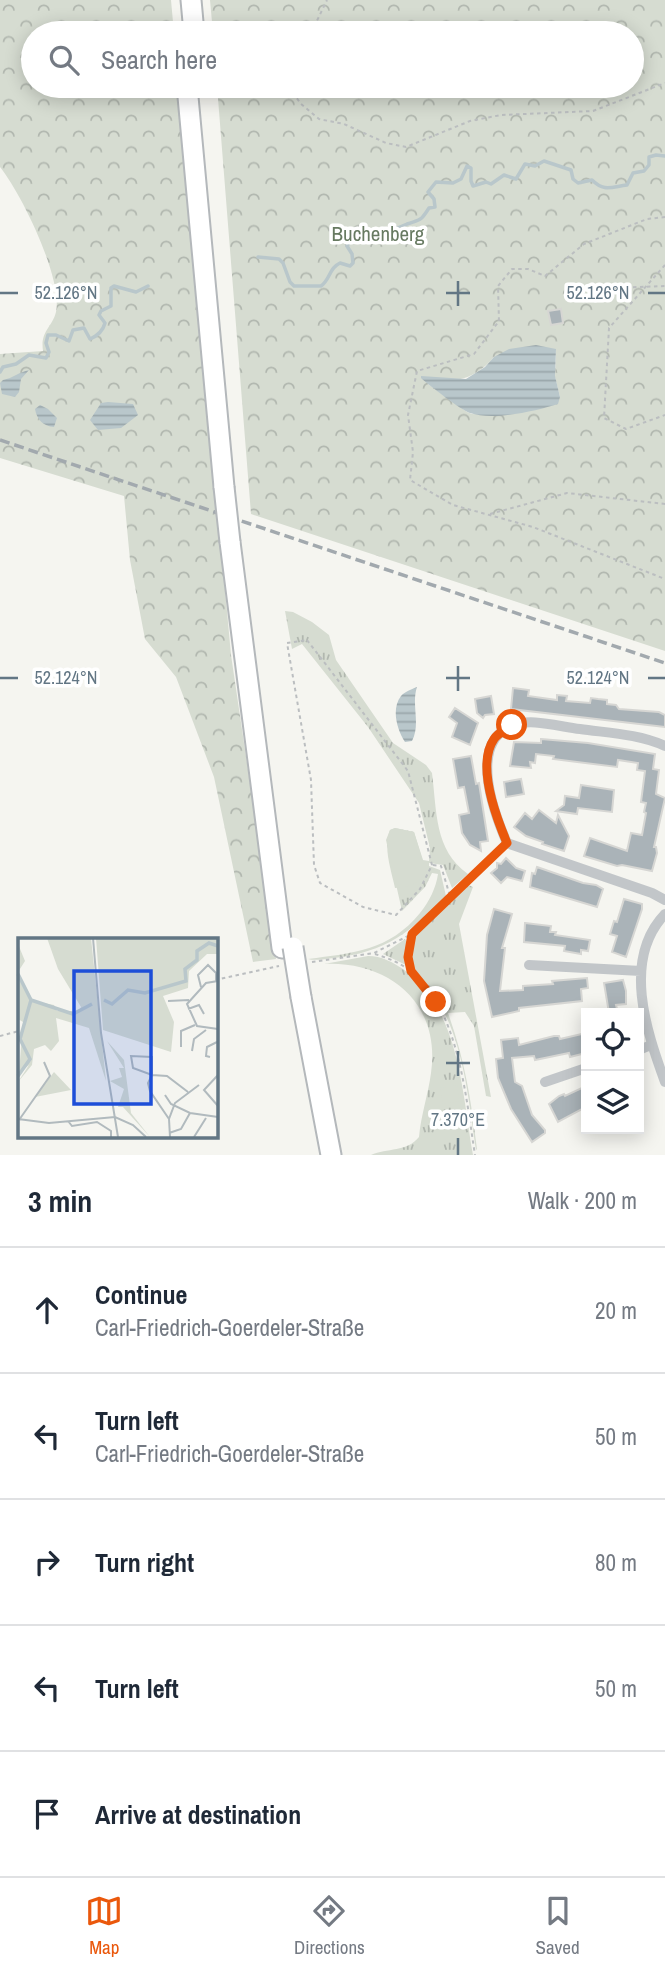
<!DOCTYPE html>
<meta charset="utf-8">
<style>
:root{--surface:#fff;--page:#f6f6f7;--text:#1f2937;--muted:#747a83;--line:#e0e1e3;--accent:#ea580c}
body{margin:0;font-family:"Archivo Narrow",sans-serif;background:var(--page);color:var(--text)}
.controls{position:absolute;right:21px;bottom:21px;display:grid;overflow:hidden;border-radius:0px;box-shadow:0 4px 18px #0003}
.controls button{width:63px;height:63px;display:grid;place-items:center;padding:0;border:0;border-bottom:2px solid var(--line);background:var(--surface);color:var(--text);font:35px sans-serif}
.stop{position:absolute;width:21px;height:21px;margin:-16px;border:5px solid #ea580c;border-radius:50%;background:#fff}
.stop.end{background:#ea580c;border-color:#fff;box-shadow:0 2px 7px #0008}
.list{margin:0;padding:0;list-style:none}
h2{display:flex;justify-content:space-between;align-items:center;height:91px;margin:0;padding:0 28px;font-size:30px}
h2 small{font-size:23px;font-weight:400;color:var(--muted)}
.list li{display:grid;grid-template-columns:46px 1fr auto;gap:21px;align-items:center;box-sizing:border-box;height:126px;padding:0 28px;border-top:2px solid var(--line)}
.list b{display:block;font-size:26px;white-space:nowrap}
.list p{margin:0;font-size:23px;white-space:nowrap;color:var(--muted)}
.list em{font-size:23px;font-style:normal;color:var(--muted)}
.icon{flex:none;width:38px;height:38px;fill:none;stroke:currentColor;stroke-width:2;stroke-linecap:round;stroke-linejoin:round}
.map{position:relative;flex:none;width:665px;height:1155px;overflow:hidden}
.search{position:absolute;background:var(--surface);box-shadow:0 4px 18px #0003;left:21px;right:21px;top:21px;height:77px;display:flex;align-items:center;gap:18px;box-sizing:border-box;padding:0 24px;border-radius:38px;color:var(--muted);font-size:26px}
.sheet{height:721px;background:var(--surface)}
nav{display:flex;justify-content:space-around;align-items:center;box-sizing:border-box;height:98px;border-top:2px solid var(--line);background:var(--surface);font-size:19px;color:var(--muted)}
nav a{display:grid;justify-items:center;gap:4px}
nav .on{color:var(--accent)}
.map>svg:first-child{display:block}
.grass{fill:url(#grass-tufts)}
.forest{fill:url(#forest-crowns);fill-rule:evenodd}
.park{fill:#d6dcd1}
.water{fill:url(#water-rules)}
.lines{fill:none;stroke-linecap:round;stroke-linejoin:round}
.stream{stroke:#b9c7cb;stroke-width:3.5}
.building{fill:#aab3b8;stroke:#d6d6d3;stroke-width:2}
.highway-casing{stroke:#b4b8bb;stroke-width:23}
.path{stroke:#bbbec0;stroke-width:2;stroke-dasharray:3.5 3.5;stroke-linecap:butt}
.street{stroke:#c2c6c9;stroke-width:10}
.highway{stroke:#fff;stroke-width:19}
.rail{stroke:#a2a9ae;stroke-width:3.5;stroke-dasharray:10 5;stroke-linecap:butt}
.highway-bridge-casing{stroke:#b4b8bb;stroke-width:23;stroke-linecap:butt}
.highway-bridge{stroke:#fff;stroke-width:19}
.route{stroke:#ea580c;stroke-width:9}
.ticks{fill:none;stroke:#627684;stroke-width:2.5}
.labels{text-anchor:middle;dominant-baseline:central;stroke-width:7;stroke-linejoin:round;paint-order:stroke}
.park-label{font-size:21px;fill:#677a61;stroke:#fff}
.inset-river{fill:none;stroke:#b9c7cb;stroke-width:3.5}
.inset-road{fill:none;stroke:#b1babe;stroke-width:2}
.view{fill:#1d4ed8;fill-opacity:0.15;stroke:#1d4ed8;stroke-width:3.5}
.inset-edge{fill:none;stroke:#627684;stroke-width:3.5}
.ticks-label{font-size:18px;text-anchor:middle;fill:#627684;stroke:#fff;stroke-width:7;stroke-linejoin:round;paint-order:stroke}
</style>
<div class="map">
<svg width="665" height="1155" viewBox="0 0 665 1155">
<defs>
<pattern id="grass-tufts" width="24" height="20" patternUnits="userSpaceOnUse" patternTransform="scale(1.75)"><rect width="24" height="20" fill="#d6dcd1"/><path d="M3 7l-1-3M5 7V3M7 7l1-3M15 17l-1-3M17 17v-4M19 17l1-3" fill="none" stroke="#b1b7af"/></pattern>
<pattern id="forest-crowns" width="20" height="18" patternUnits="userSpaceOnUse" patternTransform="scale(1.75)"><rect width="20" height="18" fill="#d6dcd1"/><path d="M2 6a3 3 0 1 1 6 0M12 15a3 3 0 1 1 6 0" fill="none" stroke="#b1b7af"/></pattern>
<pattern id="water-rules" width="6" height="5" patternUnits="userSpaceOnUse" patternTransform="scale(1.75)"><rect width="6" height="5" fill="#b9c7cb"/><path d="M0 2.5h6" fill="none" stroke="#9aa6aa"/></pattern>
</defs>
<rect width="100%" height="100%" fill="#f5f5f0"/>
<path class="grass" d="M285,611L293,612L312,622L329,635L336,660L393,743L426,765L432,773C437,811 434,850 468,874L452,888L443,865L429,863V866L440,870L446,896C411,932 386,952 334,958C325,959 315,961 308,959C353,953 389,951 420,913C429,902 436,888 438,874L432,873L425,887L402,911L386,840L390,830L395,828L414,832L423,860L429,861L430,848L419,803L368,727L302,644L292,649Z
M466,884L473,887L459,924L491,1097L486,1096L474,1026L465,1012L448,1013C465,1061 471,1099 477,1149L476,1150C469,1103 465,1056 445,1014C435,994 407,970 410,948C413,927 451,899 466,884Z
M405,939L407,942L406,965L383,954Z
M368,956C382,956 392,962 403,969C460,1009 462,1093 473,1155H371C387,1148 407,1152 419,1137C421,1115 428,1095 431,1073C441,1004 390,961 324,964Z"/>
<path class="forest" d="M0,0H171L174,33H33V86H179L231,655L276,959L253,962L214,777L176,677L145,639L130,560L124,496L0,458V354L43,351C40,331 52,328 56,312C63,278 21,193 0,167Z
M210,0H665V651L251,514L217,86H632V33H213ZM556,349L555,377L560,397L494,415L472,414L467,412L428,384C458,380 473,381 494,357Z"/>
<path class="park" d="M395,828L414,832L426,872C417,884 411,887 395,888C391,869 383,848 390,830Z
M457,1085L459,1101L443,1104L440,1088Z"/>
<path class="water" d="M536,345L556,349L555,376L560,397L558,404C536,411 493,421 470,413C461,410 430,386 421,378V376L466,379L485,367L494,357L509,349Z
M29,370L21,379L19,392L15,397L2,394L0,383L3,380C13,378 19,372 29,370Z
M108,402L133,404L138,415L121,428L98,430L90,420L101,403Z
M40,405L48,409L57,418L54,427C43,426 37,420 35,409Z
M417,687C411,705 421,724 412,741L405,742C397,730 391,709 401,696C404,692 412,689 417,687Z"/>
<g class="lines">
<path class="stream" d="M258,257L279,259L283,263L290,282L294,286H321C330,280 329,268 340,263L350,266L353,263L352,254L347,246L353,236L360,235L363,232C381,236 391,231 407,224C421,219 420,222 429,208L435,207L434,199L428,192L436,182L453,183L461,179L467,166L471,168V181L473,186L486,182L491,184L504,175L516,179L525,164L535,166L544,161L571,170L573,179L578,183L592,180C604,192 611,187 627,185L633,173L644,171L649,165V157L656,155L665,156
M0,372L3,367L16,364L29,355L46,358L49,352L46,343L48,335H56L69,341L73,330L84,328L90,339C97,336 103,331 105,323L99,315L101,311L111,306V288L114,286L136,292L148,286"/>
</g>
<path class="building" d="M561,309L563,323L551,325L548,311Z
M513,688L529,690L528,696L557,700V695L567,696L566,701L590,703L591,698L598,699L607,700V704L616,705L619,709L659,712L665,715V727L511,709Z
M491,696L494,714L485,715L483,718L477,713L475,699Z
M455,708L478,723L470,745L452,737L457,723L449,717Z
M541,739L588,743L655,754L653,769L659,770L656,794L665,798L654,847H656L657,853L652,871L622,865L617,866L584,856L590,838L627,851L631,833L642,835L646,813L644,812L646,803L641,802L645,771L637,770L638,763L618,760L617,767L553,759L554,756L536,754L535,763L530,762L531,768L510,766L514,742L541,743Z
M471,756L476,784L479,783L488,841L480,842L481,851L470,845L462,833L459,815L469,813L464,787L458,788L453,759Z
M521,779L524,794L506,797L504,782Z
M581,785L614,790L612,812L578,808L577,814L556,811L564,805L565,796L579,798Z
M539,810L556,823L558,815L569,836L564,851L542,844L543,842L526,836L514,827L525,813L532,819Z
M506,858L516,868L525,871L522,881L507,877L501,883L491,873L497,868V863L501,864Z
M537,867L583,883L596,885L603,889L597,907L530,887L532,873L535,874Z
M624,899L642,904V909L626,957L612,952L617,936L610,934L614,921L617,922Z
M494,909L512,914L502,948H505L500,991L523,990V986L553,984L552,981L587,978L588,988L581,989L582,1001L519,1008V1011L492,1017L484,981L487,935Z
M525,923L551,926L550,932H556L555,935L590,940L588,951L581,950V954L564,951L565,946L524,942Z
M623,980L626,991V1004L616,1005L618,1013H609L604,983Z
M586,1033V1053L570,1057L569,1053L564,1054L535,1060L534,1056L512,1058L515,1082L522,1086L532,1115L545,1130V1133L532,1142L511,1109L498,1078L496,1059L503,1058L501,1040L518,1038L519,1045L554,1036H559L560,1039Z
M586,1086V1107L558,1122L549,1104L559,1096L564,1094L565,1096Z"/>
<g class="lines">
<defs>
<path id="highway" d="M191,0L194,33
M187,86L224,487
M230,542L282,948
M301,997L331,1155"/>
</defs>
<use href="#highway" class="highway-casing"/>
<path class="path" d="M311,33L327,0
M291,86L293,93L301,104L319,119L344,124L386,143L406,147L470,121L501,115L593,111L665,83
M665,217L647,219L584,244L545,276L528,269H512L498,286L499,321L474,354L417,371L408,415L413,452L410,480L453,505L533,527L665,579
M665,265L609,328L604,418L626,429L665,415
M584,289L665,286
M490,514L567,493L665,504
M307,640L408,771L432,865L420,889L396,915L363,907L320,883L314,865L311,780L287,643Z
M433,865L441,866L450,896
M375,954C387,958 399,962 409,970C459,1007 466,1099 475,1155
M312,962L374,953L412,934L498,850
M411,970L408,957L412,935
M215,980L279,966
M0,1036L19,1031"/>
<path class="street" d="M665,746C639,734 608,733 580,729C560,727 530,717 511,726C468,744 494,813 507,843L652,893L665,900
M665,914C622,959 646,1030 665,1082
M529,965L641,971
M639,1050L651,1045
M545,1082L586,1068"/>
<use href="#highway" class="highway"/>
<path class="rail" d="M0,440L665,663"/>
<defs>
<path id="highway-bridge" d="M224,487L230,542
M293,947L301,997"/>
</defs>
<use href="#highway-bridge" class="highway-bridge-casing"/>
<use href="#highway-bridge" class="highway-bridge"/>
</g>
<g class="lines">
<path class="route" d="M436,1002L411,971L408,957L412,934L507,843C496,817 476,765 494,739C497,734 506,729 512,725"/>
</g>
<path class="ticks" d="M458,281V306M0,293H18M446,293H470M648,293H665M458,666V691M0,678H18M446,678H470M648,678H665M458,1051V1076M446,1063H470M458,1138V1155"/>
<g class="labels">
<g class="park-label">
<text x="378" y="233">Buchenberg</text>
</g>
</g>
<g transform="translate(18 938)">
<rect width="200" height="200" fill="#f5f5f0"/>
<path d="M89,103L106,122L113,175L132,199L105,169H100L106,151L92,143L104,139L101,130H106ZM36,134L53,152L17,159Z" fill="#d6dcd1"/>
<path d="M29,0H73L88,143L71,90L38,80L41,103L33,113L27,107L16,111L14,127L0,144L11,127L1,135L5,84L0,81V6L7,23L0,34L15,63L36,67L39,73H61L63,69L40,31ZM78,0H199V16H189L171,33L170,50L145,58L156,84L153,114L85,92Z" fill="#d6dcd1"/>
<path class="inset-river" d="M0,36L13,62L2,101L12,121L0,138M13,62L55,76L74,66M86,62L94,66L110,52L127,55L168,43L167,31L179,22V13L191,5L200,8"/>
<path class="inset-road" d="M75,0L83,95L100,199M200,43L188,45L169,66L179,88L200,91M183,49L180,37L190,27L198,35V43M150,63L171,62M170,71L181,67L186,76M163,109V93L177,87M174,113L176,101L188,92M192,119L188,118L189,109L199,104M200,137L186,152L200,168M147,157L153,166L172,175L200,179M0,181L31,185L97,179L115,187L128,199M151,181L132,153L130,145L134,137V119L113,118L115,130L134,137L149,138L170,154M1,182L32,138L26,124M50,183L54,188L79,184L93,193V199M151,195L163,191L172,175M152,199L151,181L157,165L181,147M176,199L188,180"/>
<path class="view" d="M56,33H133V166H56Z"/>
<rect width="200" height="200" class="inset-edge"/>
</g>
<g class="ticks-label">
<text x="66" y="299">52.126°N</text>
<text x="598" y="299">52.126°N</text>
<text x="66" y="684">52.124°N</text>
<text x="598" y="684">52.124°N</text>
<text x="458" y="1126">7.370°E</text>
</g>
</svg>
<div class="controls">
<button><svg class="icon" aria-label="locate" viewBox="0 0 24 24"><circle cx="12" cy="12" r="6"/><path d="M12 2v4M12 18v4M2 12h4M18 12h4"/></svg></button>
<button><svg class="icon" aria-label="layers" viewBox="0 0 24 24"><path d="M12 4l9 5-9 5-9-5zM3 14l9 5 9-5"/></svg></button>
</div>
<div class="stop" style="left:512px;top:725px"></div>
<div class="stop end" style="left:436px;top:1002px"></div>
<div class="search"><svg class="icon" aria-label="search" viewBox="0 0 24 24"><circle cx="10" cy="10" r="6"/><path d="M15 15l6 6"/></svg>Search here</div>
</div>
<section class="sheet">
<h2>3 min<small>Walk · 200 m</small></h2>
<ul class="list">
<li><svg class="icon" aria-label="ahead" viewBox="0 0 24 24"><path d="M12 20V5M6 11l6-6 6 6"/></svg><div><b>Continue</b><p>Carl-Friedrich-Goerdeler-Straße</p></div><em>20 m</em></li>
<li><svg class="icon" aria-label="left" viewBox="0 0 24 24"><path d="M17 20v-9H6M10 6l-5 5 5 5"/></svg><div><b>Turn left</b><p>Carl-Friedrich-Goerdeler-Straße</p></div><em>50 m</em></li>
<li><svg class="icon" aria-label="right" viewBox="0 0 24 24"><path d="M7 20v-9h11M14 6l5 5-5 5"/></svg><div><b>Turn right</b></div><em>80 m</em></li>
<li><svg class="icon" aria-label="left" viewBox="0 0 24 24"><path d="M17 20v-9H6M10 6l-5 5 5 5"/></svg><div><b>Turn left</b></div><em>50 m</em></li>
<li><svg class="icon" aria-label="arrive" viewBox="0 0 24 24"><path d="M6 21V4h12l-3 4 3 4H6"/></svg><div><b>Arrive at destination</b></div></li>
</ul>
</section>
<nav>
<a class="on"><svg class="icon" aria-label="map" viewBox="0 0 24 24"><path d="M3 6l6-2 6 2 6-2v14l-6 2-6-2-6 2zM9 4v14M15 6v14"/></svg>Map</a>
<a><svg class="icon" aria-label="directions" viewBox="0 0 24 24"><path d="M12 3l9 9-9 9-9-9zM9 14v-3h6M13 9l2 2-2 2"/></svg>Directions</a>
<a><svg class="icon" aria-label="saved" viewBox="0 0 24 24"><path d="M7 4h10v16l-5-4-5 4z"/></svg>Saved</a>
</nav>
